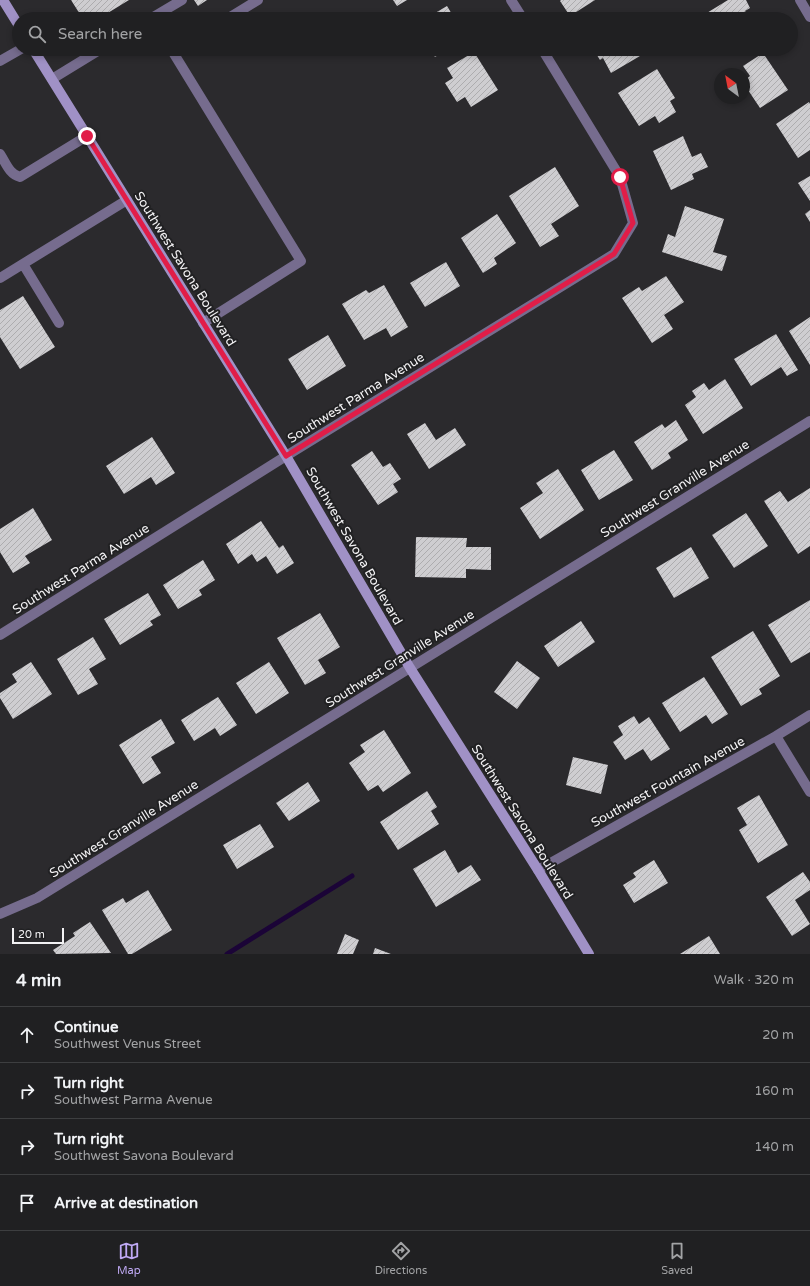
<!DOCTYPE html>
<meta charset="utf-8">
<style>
:root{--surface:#202022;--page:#2d2d2f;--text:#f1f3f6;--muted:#a2a3a5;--line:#3d3e40;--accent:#bfa9f4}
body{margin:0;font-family:"Varela Round",sans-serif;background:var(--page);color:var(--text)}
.compass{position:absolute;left:714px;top:68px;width:36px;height:36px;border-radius:50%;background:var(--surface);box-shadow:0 2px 6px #0003;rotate:328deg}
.scale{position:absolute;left:12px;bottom:10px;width:52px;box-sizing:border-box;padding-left:4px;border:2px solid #f3f2f4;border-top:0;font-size:11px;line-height:14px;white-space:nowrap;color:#f3f2f4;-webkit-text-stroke:3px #212123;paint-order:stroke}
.stop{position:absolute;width:12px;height:12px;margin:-9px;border:3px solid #e11d48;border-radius:50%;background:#fff}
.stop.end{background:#e11d48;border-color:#fff;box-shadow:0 1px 4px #0008}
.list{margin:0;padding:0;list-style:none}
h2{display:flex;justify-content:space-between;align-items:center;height:52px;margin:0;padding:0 16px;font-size:17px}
h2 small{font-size:13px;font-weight:400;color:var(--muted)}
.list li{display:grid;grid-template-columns:26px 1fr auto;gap:12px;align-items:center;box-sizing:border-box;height:56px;padding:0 16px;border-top:1px solid var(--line)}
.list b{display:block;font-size:15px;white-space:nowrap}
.list p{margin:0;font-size:13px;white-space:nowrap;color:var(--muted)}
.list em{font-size:13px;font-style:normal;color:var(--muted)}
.icon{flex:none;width:22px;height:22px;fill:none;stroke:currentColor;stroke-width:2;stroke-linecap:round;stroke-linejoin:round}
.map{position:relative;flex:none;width:810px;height:954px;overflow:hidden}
.search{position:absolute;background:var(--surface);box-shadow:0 2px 6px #0003;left:12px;right:12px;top:12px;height:44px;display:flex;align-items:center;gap:10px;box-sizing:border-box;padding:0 14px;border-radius:22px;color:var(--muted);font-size:15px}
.sheet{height:276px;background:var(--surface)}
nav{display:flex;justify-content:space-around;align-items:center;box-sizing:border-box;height:56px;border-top:1px solid var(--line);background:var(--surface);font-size:11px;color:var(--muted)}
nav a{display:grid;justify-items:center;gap:2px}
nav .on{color:var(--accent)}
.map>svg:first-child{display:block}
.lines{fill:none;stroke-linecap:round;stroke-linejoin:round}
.stream{stroke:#1b0437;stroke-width:5}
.building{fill:url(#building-hatch)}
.lane{stroke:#766c8e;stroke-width:10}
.street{stroke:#766c8e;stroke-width:10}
.secondary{stroke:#a091c6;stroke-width:10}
.route{stroke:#e11d48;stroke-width:5}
.labels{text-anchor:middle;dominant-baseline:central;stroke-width:4;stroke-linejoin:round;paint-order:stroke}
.street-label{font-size:13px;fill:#f3f2f4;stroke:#212123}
</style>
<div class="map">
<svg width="810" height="954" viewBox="0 0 810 954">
<defs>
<pattern id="building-hatch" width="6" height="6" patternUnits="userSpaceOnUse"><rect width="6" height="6" fill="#cecdd0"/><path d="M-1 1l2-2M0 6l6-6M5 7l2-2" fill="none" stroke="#adacae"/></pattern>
</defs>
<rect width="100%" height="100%" fill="#2b2a2d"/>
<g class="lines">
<path class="stream" d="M227,954L352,876"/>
</g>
<path class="building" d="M71,0H129L98,19H83Z
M194,0H207L198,6Z
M393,0H407L397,6Z
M561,0H595L570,16L560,1Z
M728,0H746L750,8L745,11L750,19H697Z
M447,6L455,19H425Z
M615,14L618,19H607Z
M430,49H448L435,57Z
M586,49H636L640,56L611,73L603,58L600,60L593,49L588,52Z
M474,52L498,90L471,107L465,97L457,102L445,83L453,78L447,68Z
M763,53L788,90L760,108L744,84V81L750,76L743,66Z
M657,69L675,98L670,101L676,112L659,123L655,116L639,126L618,93Z
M809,102L810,104V150L798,158L776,124Z
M683,136L692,157L701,153L708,167L692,174L694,179L671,190L653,151Z
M555,167L579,206L551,224L559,236L540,247L509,196Z
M810,176V201L798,183Z
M685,206L724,219L713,252L727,256L722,271L662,252L668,234L675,237Z
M810,210V222L805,214Z
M497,214L516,243L494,258L497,264L483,273L461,238Z
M446,262L460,286L425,307L410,283Z
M666,276L684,302L664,315L673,329L652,343L622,298L639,287L642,291Z
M384,285L408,327L391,337L386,328L364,340L342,304L366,290L369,293Z
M23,296L55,347L20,369L0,337V310Z
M810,317V365L789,331Z
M776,334L798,370L787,376L781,367L751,386L734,359Z
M328,335L346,366L307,390L288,359Z
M725,379L743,408L703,434L685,405L696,397L692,391L704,383L709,390Z
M676,420L688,440L668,453L671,458L652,470L634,442L662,424L665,428Z
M425,423L436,440L455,428L466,445L429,469L407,434Z
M152,437L175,473L156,485L151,477L124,494L106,466Z
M614,450L633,480L599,500L581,470Z
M372,451L383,467L390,463L401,479L393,484L398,492L378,505L351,465Z
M558,469L584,510L540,539L520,508L543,493L536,483Z
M810,488V546L798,554L764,501L780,491L788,502Z
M33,508L52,540L25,556L30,563L13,573L0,552V529Z
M746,513L768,546L734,568L712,535Z
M261,521L279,548L283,545L294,563L277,574L266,556L257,562L252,554L238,564L226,544Z
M416,537L467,538L466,547H491V570L466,569V578L415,577Z
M691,547L709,578L674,598L656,568Z
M203,560L215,580L199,590L202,595L178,609L163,585Z
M148,593L161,615L150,621L153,625L120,645L104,619Z
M810,600V652L791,663L768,625Z
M320,613L340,647L318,660L326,673L305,685L277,638Z
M581,621L595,642L558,667L544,646Z
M753,631L780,676L759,689L762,694L741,706L711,657Z
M93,637L106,659L89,669L98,684L78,695L57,659Z
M517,661L540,678L517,709L494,692Z
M31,662L52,694L13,719L0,698V693L17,682L12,674Z
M269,662L289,693L256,714L236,683Z
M704,677L728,714L712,724L706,715L680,732L662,703Z
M218,697L237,725L220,736L215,728L194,741L181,720Z
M634,716L639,724L649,717L670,749L651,761L643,749L625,760L613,742L623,735L618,726Z
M161,719L175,743L151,757L161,773L143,784L119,745Z
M384,730L411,773L383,792L378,785L368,791L349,763L365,752L360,745Z
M573,757L608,765L601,794L566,785Z
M308,782L320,801L289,821L276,803Z
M427,791L437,807L431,811L439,824L398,850L380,822Z
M759,795L788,845L758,863L739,830L747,825L737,808Z
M260,824L274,847L237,869L223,845Z
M445,850L458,873L471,865L481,880L436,907L413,869Z
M654,860L668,883L634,903L623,885L636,877L633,873Z
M803,872L810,882V890L795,900L810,924L792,936L766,897Z
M148,890L172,930L132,954H128L102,910L123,898L126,903Z
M90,922L111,953L56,954L53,950L75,936L73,933Z
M345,934L359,940L353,954H337Z
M709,936L720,954H680Z
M375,948L391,954H373Z"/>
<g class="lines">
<path class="lane" d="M150,19L182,0
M227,19L258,0
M171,49L301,261L203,323
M0,61L21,49
M52,79L101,49
M0,154C6,163 9,174 20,177L87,136
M23,264L59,323
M0,278L127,200"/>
<path class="street" d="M511,0L523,19
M800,0L810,17
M0,635L286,456L614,254L633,223L620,177L542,49
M776,736L810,792
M538,870L776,736L810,715
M0,914L37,898L810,421"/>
<path class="secondary" d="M3,0L19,26
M33,49L286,456L410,668L538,870L589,954"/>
</g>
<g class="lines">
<path class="route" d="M87,136L286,456L614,254L633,223L620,177"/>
</g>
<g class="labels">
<g class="street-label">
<text transform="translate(185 269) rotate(58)">Southwest Savona Boulevard</text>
<text transform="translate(356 398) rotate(-32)">Southwest Parma Avenue</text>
<text transform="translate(675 489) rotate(-32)">Southwest Granville Avenue</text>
<text transform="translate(354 546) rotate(60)">Southwest Savona Boulevard</text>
<text transform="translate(81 569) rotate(-32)">Southwest Parma Avenue</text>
<text transform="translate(400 659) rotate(-32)">Southwest Granville Avenue</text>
<text transform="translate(668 782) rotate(-29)">Southwest Fountain Avenue</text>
<text transform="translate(522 822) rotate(58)">Southwest Savona Boulevard</text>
<text transform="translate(124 829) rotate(-32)">Southwest Granville Avenue</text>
</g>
</g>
</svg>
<svg class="compass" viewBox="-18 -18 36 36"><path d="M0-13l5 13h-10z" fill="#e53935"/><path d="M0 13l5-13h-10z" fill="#a2a3a5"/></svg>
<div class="scale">20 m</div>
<div class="stop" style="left:620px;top:177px"></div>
<div class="stop end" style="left:87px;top:136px"></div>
<div class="search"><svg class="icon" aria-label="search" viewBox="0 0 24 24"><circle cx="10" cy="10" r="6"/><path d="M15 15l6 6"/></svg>Search here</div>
</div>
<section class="sheet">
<h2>4 min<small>Walk · 320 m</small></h2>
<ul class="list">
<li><svg class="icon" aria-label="ahead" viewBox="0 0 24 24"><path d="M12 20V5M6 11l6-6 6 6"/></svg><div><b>Continue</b><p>Southwest Venus Street</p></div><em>20 m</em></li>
<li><svg class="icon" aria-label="right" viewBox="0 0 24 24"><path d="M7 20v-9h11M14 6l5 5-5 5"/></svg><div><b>Turn right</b><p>Southwest Parma Avenue</p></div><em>160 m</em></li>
<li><svg class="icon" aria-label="right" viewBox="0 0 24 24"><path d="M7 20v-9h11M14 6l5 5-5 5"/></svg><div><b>Turn right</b><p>Southwest Savona Boulevard</p></div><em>140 m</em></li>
<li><svg class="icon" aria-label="arrive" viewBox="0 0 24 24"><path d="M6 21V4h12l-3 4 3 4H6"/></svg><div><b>Arrive at destination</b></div></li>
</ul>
</section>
<nav>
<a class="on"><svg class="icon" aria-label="map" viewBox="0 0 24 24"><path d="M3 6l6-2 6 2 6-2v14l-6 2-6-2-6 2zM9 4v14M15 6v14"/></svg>Map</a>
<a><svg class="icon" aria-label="directions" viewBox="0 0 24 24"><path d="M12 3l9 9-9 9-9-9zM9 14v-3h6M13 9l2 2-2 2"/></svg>Directions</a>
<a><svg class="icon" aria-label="saved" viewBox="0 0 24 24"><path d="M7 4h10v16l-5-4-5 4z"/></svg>Saved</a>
</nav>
